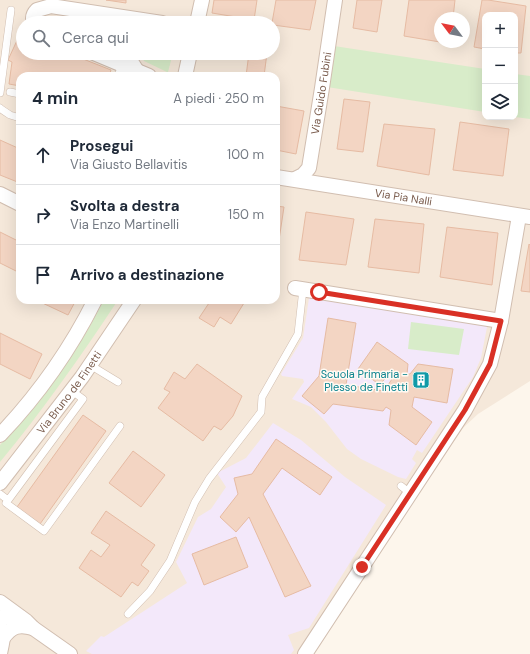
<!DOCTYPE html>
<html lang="it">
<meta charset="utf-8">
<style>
:root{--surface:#fff;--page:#f6f6f7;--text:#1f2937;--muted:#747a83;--line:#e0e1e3}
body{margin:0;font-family:"DM Sans",sans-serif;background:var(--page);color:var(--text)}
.controls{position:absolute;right:12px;top:12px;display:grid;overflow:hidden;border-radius:8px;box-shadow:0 4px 16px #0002}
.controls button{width:36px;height:36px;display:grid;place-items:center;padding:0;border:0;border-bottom:1px solid var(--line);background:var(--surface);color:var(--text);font:20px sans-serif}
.compass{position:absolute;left:434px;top:12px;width:36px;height:36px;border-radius:50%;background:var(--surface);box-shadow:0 4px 16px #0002;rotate:302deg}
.stop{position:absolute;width:12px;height:12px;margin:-9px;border:3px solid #d93025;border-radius:50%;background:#fff}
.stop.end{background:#d93025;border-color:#fff;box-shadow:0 1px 4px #0008}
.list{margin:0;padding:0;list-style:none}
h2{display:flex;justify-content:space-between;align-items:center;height:52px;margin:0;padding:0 16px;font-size:17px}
h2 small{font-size:13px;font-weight:400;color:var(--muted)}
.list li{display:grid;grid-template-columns:26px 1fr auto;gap:12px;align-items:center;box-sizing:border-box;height:60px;padding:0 16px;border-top:1px solid var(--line)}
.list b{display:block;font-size:15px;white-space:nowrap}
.list p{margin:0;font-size:13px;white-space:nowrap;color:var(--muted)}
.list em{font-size:13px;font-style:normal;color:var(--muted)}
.icon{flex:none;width:22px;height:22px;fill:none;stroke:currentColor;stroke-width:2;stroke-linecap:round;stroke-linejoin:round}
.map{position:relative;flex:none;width:530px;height:654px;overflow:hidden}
.search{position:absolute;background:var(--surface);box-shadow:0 4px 16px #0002;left:16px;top:16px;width:264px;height:44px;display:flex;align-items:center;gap:10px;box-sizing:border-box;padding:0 14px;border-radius:22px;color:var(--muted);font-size:15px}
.panel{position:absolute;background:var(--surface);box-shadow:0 4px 16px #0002;left:16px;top:72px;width:264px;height:232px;border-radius:12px}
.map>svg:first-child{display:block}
.residential{fill:#f5e8da;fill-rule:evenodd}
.education{fill:#f3e8fa}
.green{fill:#d8ecc9}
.building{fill:#f3d5c3;stroke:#e6bba3}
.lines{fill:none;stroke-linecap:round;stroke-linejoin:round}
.lane-casing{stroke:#d1beb0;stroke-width:8}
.street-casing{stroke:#d1beb0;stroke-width:16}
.lane{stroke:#fff;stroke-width:7}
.street{stroke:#fff;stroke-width:14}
.route{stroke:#d93025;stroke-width:5}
.labels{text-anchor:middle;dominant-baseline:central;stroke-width:3;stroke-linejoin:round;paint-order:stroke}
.street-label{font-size:11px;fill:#7a5c4d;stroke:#fffaf3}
.culture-label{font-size:11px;fill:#0d838f;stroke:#fffaf3;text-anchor:end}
</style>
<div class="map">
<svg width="530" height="654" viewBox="0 0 530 654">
<rect width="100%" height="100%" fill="#fdf6ec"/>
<path class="residential" d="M0,0H530V381L478,414L463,428L416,497L313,654H0ZM485,15H515V117H485ZM440,18H464V42H440ZM23,23H273V53H23ZM20,76H276V300H20Z"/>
<path class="education" d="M309,298L485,324L487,327L481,358L473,377L422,453L417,450L412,459L416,463L406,479L398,477L361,459L347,449L326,422L311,407L292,399L304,382L303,379L282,376L281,374L303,338Z
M273,423L301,440L345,477L386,505L309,628L288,635L294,650L291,654H92L86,651L101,636L104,637L187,583L176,562L198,517L211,509L226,487L217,473L246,458Z"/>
<path class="green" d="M334,46L485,69V112L327,87Z
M140,53H173L168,72H167L144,61Z
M515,74L530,76V119L515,117Z
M104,300H118C81,356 43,410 0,462V445L36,404L73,349H76L87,331Z
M411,322L464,329L459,355L408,349Z"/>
<path class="building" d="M106,0H126V3Z
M214,0H257L254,20L212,13Z
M276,0H316L310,30L273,25V23H272Z
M357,0H382L377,32L353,28Z
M409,0H455L453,18H440V42L404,36Z
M482,0H488L526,6L521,53H515V15H485V49L474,47Z
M20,34L23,35V53H68L111,70L109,76H20V86L9,84L12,62L8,60Z
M249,53H267L264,76H246Z
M344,99L370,102L363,152L337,149Z
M276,106L304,111L296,154L276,150Z
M460,122L509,129L503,176L453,170Z
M384,124L435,129L429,175L377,166Z
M0,140L20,149V183L0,175Z
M276,206L284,207L277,253H276Z
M306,212L354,219L346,265L299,260Z
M375,219L424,224L419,273L368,267Z
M447,227L498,233L492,285L440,277Z
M0,232L20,242V267L18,272L0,263Z
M529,244L530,245V292L521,291Z
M36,300H76L68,315Z
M211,300H240L244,303L231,324L220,317L214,327L199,318Z
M328,318L356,323L346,385L384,391L394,376L389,373L380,385L358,369L377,342L408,364L407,374H410L418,364L453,369L447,403L414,397L412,407L432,422L416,445L389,425L391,410L386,407L383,411L333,404L324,414L302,396L319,376Z
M0,333L42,354L30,379L0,364Z
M197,364L242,396L233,416L221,430L214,426L203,441L158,408L170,392L164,389L174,372L185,379Z
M83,415L106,431L40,524L17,507Z
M276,439L332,477L320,495L282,468L263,494L311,586L285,597L249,517L236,532L220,517L238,494L234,478L252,474Z
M133,451L165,475L141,507L109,483Z
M106,511L155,545L141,565L149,571L138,586L132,582L121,597L79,568L91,550L101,557L110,545L91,533Z
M236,537L248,567L204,585L192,554Z"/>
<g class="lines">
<defs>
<path id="lane" d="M118,76L122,65
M10,92L20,94
M0,93L11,10
M0,108L1,109L10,115L20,118
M90,365L118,382
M72,391L83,399L6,503L44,531L120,426
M401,486L410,493
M0,494L8,500
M128,614L150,591L170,561L195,502L209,479L261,412L262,397L298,334L303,289"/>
<g id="street">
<path d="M34,23C32,18 33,14 37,10L51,6L162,23"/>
<path d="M197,23L202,0"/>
<path d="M94,53L149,76"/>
<path d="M129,53L132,63L137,71"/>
<path d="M185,76L190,53"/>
<path id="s1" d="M276,177L530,217"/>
<path id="s2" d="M295,179L303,175L309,168L322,88L335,0"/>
<path d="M0,194L20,204"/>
<path d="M295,288L501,321"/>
<path d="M0,435C38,395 70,350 95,300"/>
<path id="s3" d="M0,483L82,377L134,300"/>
<path d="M0,602L26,621L33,628L70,654"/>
<path d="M0,618L20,617"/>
<path d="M3,638C12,626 19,624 33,628"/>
<path d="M0,654C1,646 5,637 1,629"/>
<path d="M305,654L465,410L490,364L501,321L519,216"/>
</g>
</defs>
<use href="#lane" class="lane-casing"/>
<use href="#street" class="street-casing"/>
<use href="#lane" class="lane"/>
<use href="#street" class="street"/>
</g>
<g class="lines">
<path class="route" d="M319,292L501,321L490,364L465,410L362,567"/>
</g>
<defs>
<symbol id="building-square" viewBox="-11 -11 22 22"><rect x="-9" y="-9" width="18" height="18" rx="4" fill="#0f9aa8" stroke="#fffaf3"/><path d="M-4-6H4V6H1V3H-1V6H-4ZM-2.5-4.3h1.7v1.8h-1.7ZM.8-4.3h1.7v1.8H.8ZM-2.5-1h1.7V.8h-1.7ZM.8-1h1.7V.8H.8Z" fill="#fff"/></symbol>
</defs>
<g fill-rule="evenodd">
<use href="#building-square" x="411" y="370" width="20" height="20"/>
</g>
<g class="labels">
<g class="street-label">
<text stroke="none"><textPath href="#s2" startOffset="94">Via Guido Fubini</textPath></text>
<text stroke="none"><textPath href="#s1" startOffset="129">Via Pia Nalli</textPath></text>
<text stroke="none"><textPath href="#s3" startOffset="114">Via Bruno de Finetti</textPath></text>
</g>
<g class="culture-label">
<text x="408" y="374">Scuola Primaria -<tspan x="408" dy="13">Plesso de Finetti</tspan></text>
</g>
</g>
</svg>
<div class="controls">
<button>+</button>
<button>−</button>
<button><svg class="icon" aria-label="layers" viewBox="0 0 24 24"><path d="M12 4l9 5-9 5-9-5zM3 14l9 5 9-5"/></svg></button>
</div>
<svg class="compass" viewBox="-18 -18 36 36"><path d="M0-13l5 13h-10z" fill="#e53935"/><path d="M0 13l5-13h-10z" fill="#747a83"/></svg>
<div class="stop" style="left:319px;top:292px"></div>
<div class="stop end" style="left:362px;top:567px"></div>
<div class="search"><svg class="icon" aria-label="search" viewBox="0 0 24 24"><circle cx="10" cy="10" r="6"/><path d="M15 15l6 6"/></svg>Cerca qui</div>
<section class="panel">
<h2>4 min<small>A piedi · 250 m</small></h2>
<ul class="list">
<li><svg class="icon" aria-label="ahead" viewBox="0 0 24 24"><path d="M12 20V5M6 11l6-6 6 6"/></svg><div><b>Prosegui</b><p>Via Giusto Bellavitis</p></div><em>100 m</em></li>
<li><svg class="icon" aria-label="right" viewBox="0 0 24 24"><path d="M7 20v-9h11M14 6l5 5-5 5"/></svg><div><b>Svolta a destra</b><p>Via Enzo Martinelli</p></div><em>150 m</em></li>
<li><svg class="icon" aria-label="arrive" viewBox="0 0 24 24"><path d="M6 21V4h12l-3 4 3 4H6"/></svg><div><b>Arrivo a destinazione</b></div></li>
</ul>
</section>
</div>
